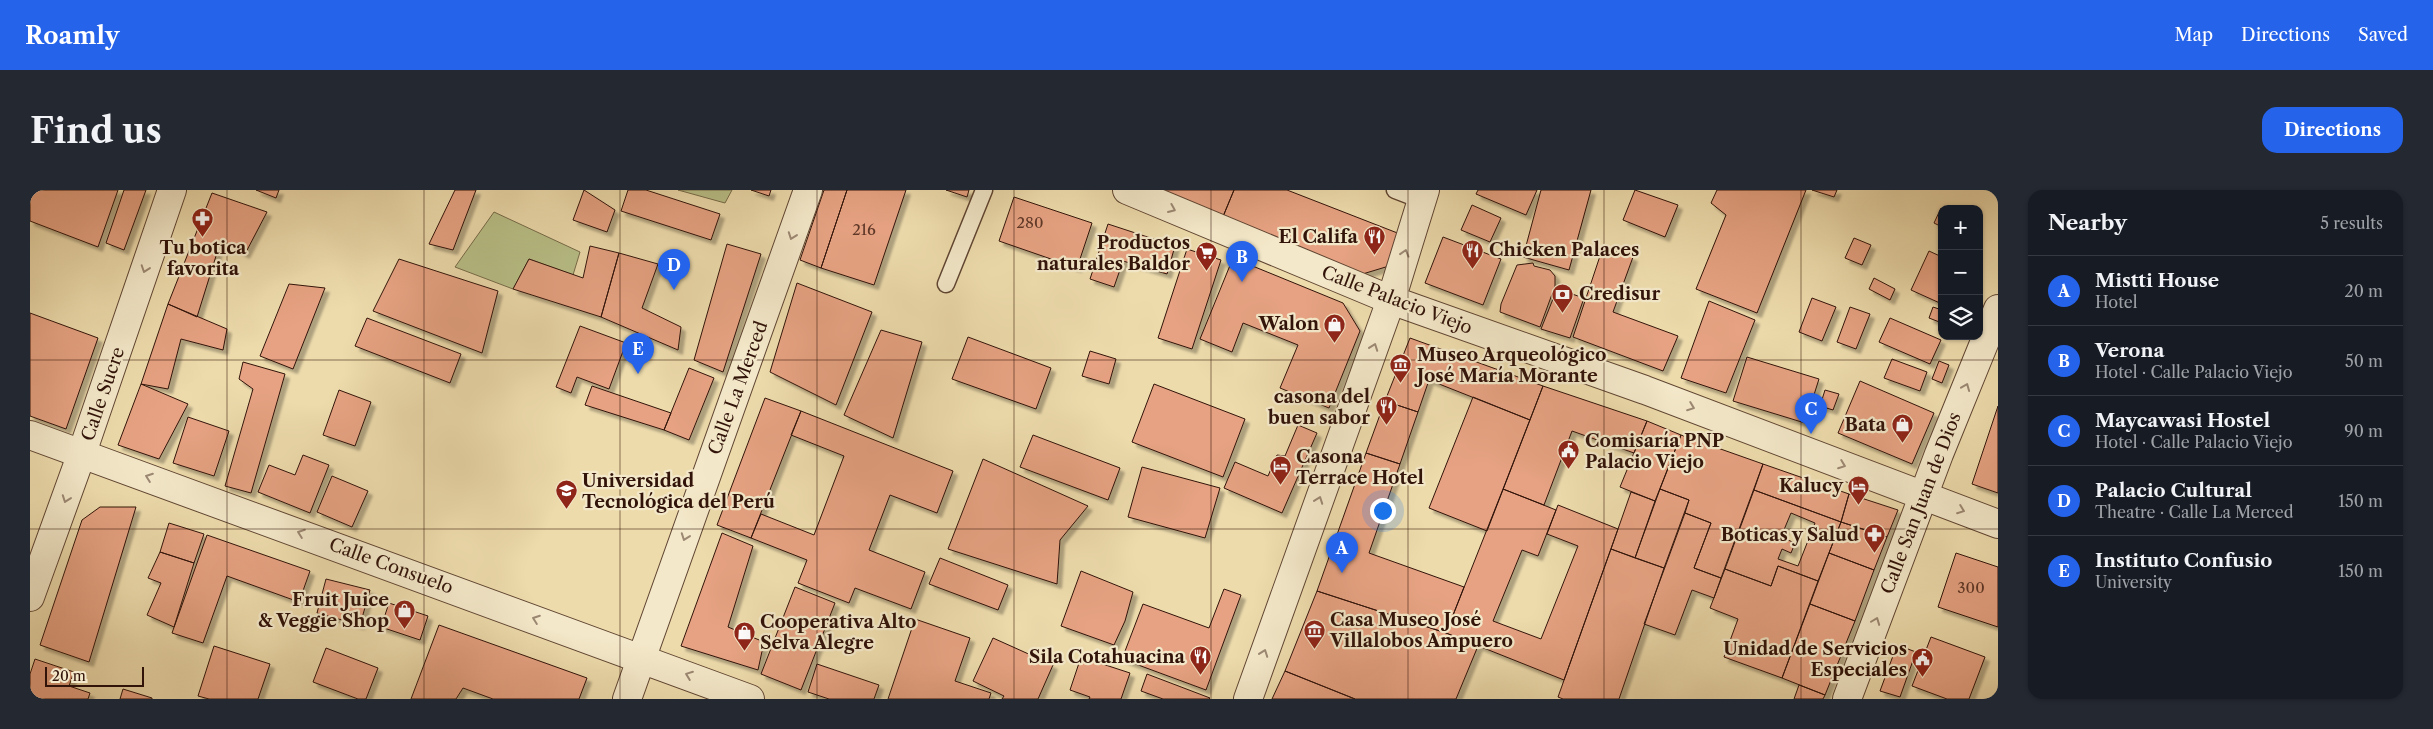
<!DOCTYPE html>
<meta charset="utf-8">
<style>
:root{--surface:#171b24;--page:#242831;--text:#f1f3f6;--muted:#9ea1a6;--line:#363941;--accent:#2563eb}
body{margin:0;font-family:"Libre Caslon Text",serif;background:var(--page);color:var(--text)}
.controls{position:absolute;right:15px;top:15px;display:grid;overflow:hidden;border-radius:10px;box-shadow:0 1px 4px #0004}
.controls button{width:45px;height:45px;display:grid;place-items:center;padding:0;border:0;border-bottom:1px solid var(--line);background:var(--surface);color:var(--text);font:25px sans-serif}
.scale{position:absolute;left:15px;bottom:12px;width:99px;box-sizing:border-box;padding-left:5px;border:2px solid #311309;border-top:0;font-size:14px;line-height:18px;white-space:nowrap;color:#311309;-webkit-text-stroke:4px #f3e8c9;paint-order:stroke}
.you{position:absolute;left:1352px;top:320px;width:18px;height:18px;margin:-12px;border:4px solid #fff;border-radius:50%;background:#1a73e8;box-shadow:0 0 0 8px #1a73e833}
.badge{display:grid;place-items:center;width:32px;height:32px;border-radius:50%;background:var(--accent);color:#fff;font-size:16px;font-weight:700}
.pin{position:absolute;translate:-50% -41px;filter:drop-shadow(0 1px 2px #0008)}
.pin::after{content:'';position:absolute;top:26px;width:18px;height:15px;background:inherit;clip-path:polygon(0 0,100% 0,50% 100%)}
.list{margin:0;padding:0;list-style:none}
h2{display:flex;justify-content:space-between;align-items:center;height:65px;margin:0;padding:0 20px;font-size:21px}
h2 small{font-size:16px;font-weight:400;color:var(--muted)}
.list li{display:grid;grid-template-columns:32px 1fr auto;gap:15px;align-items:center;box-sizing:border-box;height:70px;padding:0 20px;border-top:1px solid var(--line)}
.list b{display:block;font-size:19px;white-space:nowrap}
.list p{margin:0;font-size:16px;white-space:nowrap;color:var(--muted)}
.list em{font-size:16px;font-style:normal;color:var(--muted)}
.icon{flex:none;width:28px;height:28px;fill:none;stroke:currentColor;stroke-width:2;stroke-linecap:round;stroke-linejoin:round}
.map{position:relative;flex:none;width:1968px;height:509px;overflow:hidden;border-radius:15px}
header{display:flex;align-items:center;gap:30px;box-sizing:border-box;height:70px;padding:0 25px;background:var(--accent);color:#fff}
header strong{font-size:24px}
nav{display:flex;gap:28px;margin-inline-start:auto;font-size:18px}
.intro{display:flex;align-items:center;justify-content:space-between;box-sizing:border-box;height:120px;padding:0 30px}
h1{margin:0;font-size:35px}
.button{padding:12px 22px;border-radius:15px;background:var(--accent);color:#fff;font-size:18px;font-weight:700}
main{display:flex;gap:30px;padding:0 30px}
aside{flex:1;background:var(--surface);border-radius:15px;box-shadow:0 1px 4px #0004}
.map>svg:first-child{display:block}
.green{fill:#b9c088;stroke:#756a48}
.building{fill:#e6a282;stroke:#311309;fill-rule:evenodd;filter:url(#shadow)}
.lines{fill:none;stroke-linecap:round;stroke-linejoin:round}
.service-casing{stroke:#604532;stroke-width:19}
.minor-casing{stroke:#604532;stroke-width:30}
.tertiary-casing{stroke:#604532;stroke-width:30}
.service{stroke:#f3e8c9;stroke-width:16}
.minor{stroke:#f3e8c9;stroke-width:28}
.tertiary{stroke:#f3e8c9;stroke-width:28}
.oneway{stroke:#9c8873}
.grid{fill:none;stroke:#311309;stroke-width:1;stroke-opacity:0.55}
.labels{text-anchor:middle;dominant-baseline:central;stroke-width:4.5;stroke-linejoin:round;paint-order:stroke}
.number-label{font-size:15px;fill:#5e3727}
.poi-label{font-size:18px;font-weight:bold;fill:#311309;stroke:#f3e8c9;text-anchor:end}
.street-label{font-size:18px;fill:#311309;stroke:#f3e8c9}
</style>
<header>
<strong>Roamly</strong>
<nav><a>Map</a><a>Directions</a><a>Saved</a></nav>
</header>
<div class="intro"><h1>Find us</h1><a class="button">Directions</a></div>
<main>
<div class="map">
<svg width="1968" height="509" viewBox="0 0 1968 509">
<defs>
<filter id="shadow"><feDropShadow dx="4.5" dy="4.5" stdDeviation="1" flood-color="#0004"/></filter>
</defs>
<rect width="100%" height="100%" fill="#eddbac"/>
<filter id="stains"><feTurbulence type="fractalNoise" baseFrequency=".004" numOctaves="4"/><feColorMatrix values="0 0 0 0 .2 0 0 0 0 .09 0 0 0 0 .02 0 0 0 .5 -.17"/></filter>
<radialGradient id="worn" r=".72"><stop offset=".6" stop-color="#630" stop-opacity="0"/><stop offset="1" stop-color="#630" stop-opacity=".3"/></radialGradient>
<path class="green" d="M648,0H702L695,13Z
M464,22L550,62L543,85L499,69L483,99L425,77Z"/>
<path class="building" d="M0,0H88L68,57L0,31Z
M94,0H116L94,60L76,53Z
M226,0H249L246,8Z
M425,0H446L423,60L399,54Z
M554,0L585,20L577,42L543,30Z
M598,0H616L690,24L681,50L591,21Z
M721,0H741L739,6Z
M794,0H817L791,78L770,70Z
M817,0H876L844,95L791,78Z
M916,0H939L937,7Z
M1127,0H1204L1192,29Z
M1204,0H1257L1370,44L1359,76L1326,86L1192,29Z
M1448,0H1507L1496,25L1446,4Z
M1511,0H1561L1539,80L1493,67Z
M1605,0L1648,15L1635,47L1593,30Z
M1687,0H1776L1727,123L1666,99L1696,25L1681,13Z
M1782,0H1807L1804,7Z
M182,3L237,22L215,64L191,50L167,127L138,114Z
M984,7L1062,33L1047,78L969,51Z
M1442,15L1471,28L1460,52L1431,40Z
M1911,18L1912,19V37L1904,33Z
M1078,34L1145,56L1137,84L1093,71L1084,97L1060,89Z
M1413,47L1471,69L1453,115L1395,93Z
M1824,48L1841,55L1832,75L1815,68Z
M697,54L731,64L693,182L664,170Z
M560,56L589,63L571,127L483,99L499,69L553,88Z
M1573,57L1603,67L1583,122L1648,146L1633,181L1543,147Z
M1157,59L1191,70L1162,159L1128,148Z
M1899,61L1912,67V114L1881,100Z
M589,63L628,74L612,118L651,137L648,160L571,127Z
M1203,68L1313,113L1330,141L1299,218L1250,198L1268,155L1213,133L1202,162L1170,149Z
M369,69L468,101L452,163L343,121Z
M1503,73L1504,76L1520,80L1525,86V96L1510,137L1470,122L1471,114L1487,75Z
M1844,88L1865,99L1860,110L1839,99Z
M767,93L842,122L806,215L740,182Z
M259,94L295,98L263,179L230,166Z
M1527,99L1554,108L1540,148L1511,139Z
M1782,108L1806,117L1792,151L1769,142Z
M1679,111L1725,130L1696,203L1651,188Z
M138,114L197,139L193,160L151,149L138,199L111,194Z
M1820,117L1840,124L1826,159L1807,152Z
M1903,117L1912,120V133L1899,128Z
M0,123L68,148L36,239L0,226Z
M337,128L431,164L420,193L325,156Z
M1860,128L1911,150L1900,174L1849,152Z
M550,136L596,153L579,199L547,187L541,203L526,197Z
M851,140L892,152L863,248L814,225Z
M938,147L1021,178L1006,219L922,189Z
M1380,148L1513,196L1500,230L1399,190L1388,222L1355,211Z
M1060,161L1086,169L1079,194L1052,186Z
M1717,167L1789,189L1775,233L1703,211Z
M1862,169L1897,182L1890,201L1854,188Z
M1909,171L1919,175L1912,193L1902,189Z
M213,172L255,184L221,303L195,296L223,199L209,189Z
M659,178L684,188L659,250L634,240Z
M1830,191L1904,223L1882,274L1808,243Z
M111,194L158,214L129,269L88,255Z
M1124,194L1215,229L1193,287L1102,252Z
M562,196L641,223L634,240L555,215Z
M1513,196L1617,231L1604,263L1542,241L1514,315L1473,299Z
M309,200L341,212L325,256L293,245Z
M1795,200L1809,204L1803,220L1790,216Z
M1443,207L1500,230L1457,341L1399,318Z
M735,208L771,221L721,348L687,335Z
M1355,211L1388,222L1370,274L1336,263Z
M1968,216V303L1942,294Z
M771,221L923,281L907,323L860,305L839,360L895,382L881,419L825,398L819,413L768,393L777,370L721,348L731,324L784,345L814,266L761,245Z
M158,227L199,241L184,286L143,273Z
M1617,231L1651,245L1625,311L1590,297Z
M1268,235L1287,243L1252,323L1194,298L1205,272L1238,286L1247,265L1255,266Z
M1003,245L1090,278L1078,310L990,277Z
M1651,245L1733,274L1691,388L1664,378L1681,333L1655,323L1659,310L1630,299Z
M1336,263L1370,274L1339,363L1434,397L1416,443L1287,401Z
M273,265L299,275L280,323L228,302L239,275L265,285Z
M953,269L1058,316L1030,350L1027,394L918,359Z
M1733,274L1819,304L1811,332L1724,300Z
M1112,277L1190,298L1175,348L1098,327Z
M302,286L338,301L322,337L287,322Z
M1473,299L1526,320L1508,366L1492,360L1463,431L1511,449L1548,356L1517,344L1528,315L1588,339L1534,490L1416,443Z
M1630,299L1659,310L1634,378L1605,368Z
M1724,300L1811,332L1788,391L1748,376L1741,396L1695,379ZM1761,323L1785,333L1768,376L1748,369L1752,359L1761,363L1765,353L1751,347Z
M1601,302L1625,311L1605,368L1581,359Z
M1819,304L1868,320L1857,347L1811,332Z
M70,317H106L59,472L10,455L52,330Z
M1655,323L1681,333L1664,378L1691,388L1684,408L1662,400L1645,445L1614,434Z
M1811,332L1857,347L1844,380L1799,363Z
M139,333L174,344L164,373L130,362Z
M692,343L723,356L698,437L734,452L728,480L651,456Z
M177,345L280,381L269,412L197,386L173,453L142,443Z
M1581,359L1634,378L1589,509H1533L1528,507Z
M130,362L164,373L144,437L117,425L131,393L118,388Z
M1799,363L1844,380L1825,431L1780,414Z
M1926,363L1968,377V437L1908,417Z
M910,368L978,395L968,420L899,394Z
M1748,376L1788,391L1752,488L1694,467L1708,429L1680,418L1695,379L1741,396Z
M1051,381L1103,402L1095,431L1084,455L1031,436Z
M296,389L340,400L330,435L287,423Z
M765,397L805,413L771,500L731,484Z
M1194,399L1211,405L1176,500L1092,469L1113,414L1179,438Z
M1287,401L1416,443L1448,456L1426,509H1325L1255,481Z
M359,413L398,426L390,450L351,437Z
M1780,414L1825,431L1795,505L1752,488Z
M885,429L940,448L925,491L961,503L959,509H858Z
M409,435L557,488L549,509H463L433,498L426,509H381Z
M1901,447L1955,467L1939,509H1917L1882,496Z
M963,448L1023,475L1008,509H972L974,506L943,491Z
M1867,455L1886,462L1870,507L1850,501Z
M184,456L240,474L228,509H179L168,506Z
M296,458L348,478L336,509H328L283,492Z
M1051,467L1100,483L1091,509H1059L1060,507L1040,500Z
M5,469L44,482L39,496L60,503L58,509H0V484Z
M787,474L849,495L844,509H799L778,502Z
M1255,481L1325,509H1242Z
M1117,484L1180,508L1179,509H1133L1111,501Z
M1769,495L1795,505L1793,509H1764Z
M93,499L122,508V509H90Z"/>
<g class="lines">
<defs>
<path id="service" d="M1365,0L1391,10
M916,94L954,0"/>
<path id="minor" d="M0,245L720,509
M597,509L778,0
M1218,509L1361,110L1395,0
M1817,509L1909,264L1968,119"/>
<path id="tertiary" d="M1097,0L1361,110L1615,200L1968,334
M0,407L52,263L142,0"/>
</defs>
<use href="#service" class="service-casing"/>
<use href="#minor" class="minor-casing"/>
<use href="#tertiary" class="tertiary-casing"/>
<use href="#service" class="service"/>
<use href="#minor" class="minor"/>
<use href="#tertiary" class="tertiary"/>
</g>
<defs><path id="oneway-chevron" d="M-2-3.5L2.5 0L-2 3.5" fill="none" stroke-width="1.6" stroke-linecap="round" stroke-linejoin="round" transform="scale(1.25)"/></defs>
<g class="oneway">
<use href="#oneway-chevron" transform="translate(1142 19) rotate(23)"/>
<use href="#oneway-chevron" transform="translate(762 46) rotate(110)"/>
<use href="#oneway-chevron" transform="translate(1375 63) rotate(-73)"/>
<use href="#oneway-chevron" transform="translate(115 79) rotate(109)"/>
<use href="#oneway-chevron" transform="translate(1344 157) rotate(-70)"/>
<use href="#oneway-chevron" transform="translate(1936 197) rotate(-68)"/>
<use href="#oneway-chevron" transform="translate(1661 217) rotate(21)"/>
<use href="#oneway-chevron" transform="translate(1812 275) rotate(21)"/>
<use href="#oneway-chevron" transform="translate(119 287) rotate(-160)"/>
<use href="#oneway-chevron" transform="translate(36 309) rotate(110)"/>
<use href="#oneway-chevron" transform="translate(1289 310) rotate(-70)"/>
<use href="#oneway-chevron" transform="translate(1931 320) rotate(21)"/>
<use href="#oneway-chevron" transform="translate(271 343) rotate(-160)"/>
<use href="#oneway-chevron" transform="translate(655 347) rotate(110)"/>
<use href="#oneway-chevron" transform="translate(506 429) rotate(-160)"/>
<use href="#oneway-chevron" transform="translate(1846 431) rotate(-69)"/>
<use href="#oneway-chevron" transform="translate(1234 463) rotate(-70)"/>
<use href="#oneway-chevron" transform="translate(659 485) rotate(-159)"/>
</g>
<path class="grid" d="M197,0V509M394,0V509M590,0V509M787,0V509M984,0V509M1181,0V509M1378,0V509M1574,0V509M1771,0V509M0,170H1968M0,339H1968"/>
<defs>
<symbol id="pharmacy-pin" viewBox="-11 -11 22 30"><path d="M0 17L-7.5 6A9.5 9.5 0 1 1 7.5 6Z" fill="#8f2418" stroke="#f3e8c9"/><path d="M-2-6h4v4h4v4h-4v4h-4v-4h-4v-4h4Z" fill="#fff"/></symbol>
<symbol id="restaurant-pin" viewBox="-11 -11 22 30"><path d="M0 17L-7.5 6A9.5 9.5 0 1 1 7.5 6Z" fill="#8f2418" stroke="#f3e8c9"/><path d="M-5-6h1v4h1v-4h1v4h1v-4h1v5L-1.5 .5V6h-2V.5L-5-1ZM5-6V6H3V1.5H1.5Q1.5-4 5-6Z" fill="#fff"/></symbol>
<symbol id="supermarket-pin" viewBox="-11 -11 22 30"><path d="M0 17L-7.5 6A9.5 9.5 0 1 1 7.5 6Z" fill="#8f2418" stroke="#f3e8c9"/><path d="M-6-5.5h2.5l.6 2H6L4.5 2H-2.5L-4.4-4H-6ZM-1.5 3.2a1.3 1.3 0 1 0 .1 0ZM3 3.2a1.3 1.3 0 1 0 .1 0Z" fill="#fff"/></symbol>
<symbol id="bank-pin" viewBox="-11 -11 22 30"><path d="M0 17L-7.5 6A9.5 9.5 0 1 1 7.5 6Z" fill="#8f2418" stroke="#f3e8c9"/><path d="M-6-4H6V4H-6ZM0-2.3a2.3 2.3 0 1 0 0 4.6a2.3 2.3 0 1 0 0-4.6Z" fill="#fff"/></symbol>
<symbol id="shop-pin" viewBox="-11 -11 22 30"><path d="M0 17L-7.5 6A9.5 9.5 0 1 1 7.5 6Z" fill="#8f2418" stroke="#f3e8c9"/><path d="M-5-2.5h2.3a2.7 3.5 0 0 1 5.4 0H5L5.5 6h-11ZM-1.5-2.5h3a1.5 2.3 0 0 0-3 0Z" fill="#fff"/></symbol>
<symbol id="museum-pin" viewBox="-11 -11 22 30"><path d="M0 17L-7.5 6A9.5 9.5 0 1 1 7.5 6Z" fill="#8f2418" stroke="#f3e8c9"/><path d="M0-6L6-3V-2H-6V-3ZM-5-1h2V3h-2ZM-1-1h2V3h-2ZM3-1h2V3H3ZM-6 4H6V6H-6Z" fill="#fff"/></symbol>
<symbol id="civic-pin" viewBox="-11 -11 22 30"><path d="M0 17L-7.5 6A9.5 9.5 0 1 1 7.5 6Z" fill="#8f2418" stroke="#f3e8c9"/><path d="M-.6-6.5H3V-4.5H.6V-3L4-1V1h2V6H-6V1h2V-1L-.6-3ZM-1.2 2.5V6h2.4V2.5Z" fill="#fff"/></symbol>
<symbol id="hotel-pin" viewBox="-11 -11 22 30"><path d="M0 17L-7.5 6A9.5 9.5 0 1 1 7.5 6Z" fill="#8f2418" stroke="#f3e8c9"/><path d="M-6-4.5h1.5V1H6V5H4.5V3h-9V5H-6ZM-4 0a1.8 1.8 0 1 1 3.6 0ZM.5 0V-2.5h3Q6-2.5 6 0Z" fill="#fff"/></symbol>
<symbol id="university-pin" viewBox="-11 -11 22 30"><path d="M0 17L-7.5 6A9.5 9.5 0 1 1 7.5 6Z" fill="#8f2418" stroke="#f3e8c9"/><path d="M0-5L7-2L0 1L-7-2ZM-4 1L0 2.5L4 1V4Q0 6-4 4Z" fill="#fff"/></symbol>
</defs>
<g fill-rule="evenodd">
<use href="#pharmacy-pin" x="160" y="16" width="25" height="34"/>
<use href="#restaurant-pin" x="1332" y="34" width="25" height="34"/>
<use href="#restaurant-pin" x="1430" y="48" width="25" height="34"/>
<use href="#supermarket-pin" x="1164" y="50" width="25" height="34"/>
<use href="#bank-pin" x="1520" y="92" width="25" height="34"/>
<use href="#shop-pin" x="1292" y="122" width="25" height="34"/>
<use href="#museum-pin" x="1358" y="162" width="25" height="34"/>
<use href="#restaurant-pin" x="1344" y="204" width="25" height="34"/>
<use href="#shop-pin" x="1860" y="222" width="25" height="34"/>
<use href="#civic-pin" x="1526" y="248" width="25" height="34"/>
<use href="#hotel-pin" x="1238" y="264" width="25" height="34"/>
<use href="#hotel-pin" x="1816" y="284" width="25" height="34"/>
<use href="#university-pin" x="524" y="288" width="25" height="34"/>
<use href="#pharmacy-pin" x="1832" y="332" width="25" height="34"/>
<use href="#shop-pin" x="362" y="408" width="25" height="34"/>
<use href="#museum-pin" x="1272" y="428" width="25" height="34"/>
<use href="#shop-pin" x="702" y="430" width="25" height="34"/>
<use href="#restaurant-pin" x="1158" y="454" width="25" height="34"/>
<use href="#civic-pin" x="1880" y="456" width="25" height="34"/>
</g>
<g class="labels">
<g class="number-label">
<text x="1000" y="32">280</text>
<text x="834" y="39">216</text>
<text x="1941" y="397">300</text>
</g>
<g class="poi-label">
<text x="1328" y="47">El Califa</text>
<text x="1160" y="53">Productos<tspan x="1160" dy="21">naturales Baldor</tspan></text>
<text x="173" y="58" text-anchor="middle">Tu botica<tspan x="173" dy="21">favorita</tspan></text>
<text x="1459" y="60" text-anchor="start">Chicken Palaces</text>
<text x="1549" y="104" text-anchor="start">Credisur</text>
<text x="1289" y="134">Walon</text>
<text x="1387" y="165" text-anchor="start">Museo Arqueológico<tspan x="1387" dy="21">José María Morante</tspan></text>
<text x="1340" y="207">casona del<tspan x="1340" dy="21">buen sabor</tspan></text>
<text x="1856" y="235">Bata</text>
<text x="1555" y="251" text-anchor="start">Comisaría PNP<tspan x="1555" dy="21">Palacio Viejo</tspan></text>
<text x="1266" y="267" text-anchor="start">Casona<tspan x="1266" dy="21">Terrace Hotel</tspan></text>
<text x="552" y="291" text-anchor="start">Universidad<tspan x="552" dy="21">Tecnológica del Perú</tspan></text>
<text x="1813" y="296">Kalucy</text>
<text x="1829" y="345">Boticas y Salud</text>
<text x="359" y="410">Fruit Juice<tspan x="359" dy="21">&amp; Veggie Shop</tspan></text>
<text x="1300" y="430" text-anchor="start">Casa Museo José<tspan x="1300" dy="21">Villalobos Ampuero</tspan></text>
<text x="730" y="432" text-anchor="start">Cooperativa Alto<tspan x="730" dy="21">Selva Alegre</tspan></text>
<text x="1877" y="459">Unidad de Servicios<tspan x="1877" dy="21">Especiales</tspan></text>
<text x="1155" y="467">Sila Cotahuacina</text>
</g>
<g class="street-label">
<text transform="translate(1367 110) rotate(21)">Calle Palacio Viejo</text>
<text transform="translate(708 198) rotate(-70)">Calle La Merced</text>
<text transform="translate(73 204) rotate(-71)">Calle Sucre</text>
<text transform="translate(1891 313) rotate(-69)">Calle San Juan de Dios</text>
<text transform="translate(361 376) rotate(20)">Calle Consuelo</text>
</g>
</g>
<rect width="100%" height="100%" filter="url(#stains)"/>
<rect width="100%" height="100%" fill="url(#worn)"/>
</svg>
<div class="controls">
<button>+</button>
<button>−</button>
<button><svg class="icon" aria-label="layers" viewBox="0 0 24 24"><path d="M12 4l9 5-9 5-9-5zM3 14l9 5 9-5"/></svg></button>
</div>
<div class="scale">20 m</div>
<div class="you"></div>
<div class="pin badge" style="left:1312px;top:383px">A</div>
<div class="pin badge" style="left:1212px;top:92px">B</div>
<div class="pin badge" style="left:1781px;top:244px">C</div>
<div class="pin badge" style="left:644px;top:100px">D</div>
<div class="pin badge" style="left:608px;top:184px">E</div>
</div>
<aside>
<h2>Nearby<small>5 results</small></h2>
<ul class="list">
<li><span class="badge">A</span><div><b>Mistti House</b><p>Hotel</p></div><em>20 m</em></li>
<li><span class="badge">B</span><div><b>Verona</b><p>Hotel · Calle Palacio Viejo</p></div><em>50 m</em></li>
<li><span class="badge">C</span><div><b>Maycawasi Hostel</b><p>Hotel · Calle Palacio Viejo</p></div><em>90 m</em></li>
<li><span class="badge">D</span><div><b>Palacio Cultural</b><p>Theatre · Calle La Merced</p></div><em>150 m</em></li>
<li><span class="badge">E</span><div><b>Instituto Confusio</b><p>University</p></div><em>150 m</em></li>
</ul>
</aside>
</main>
